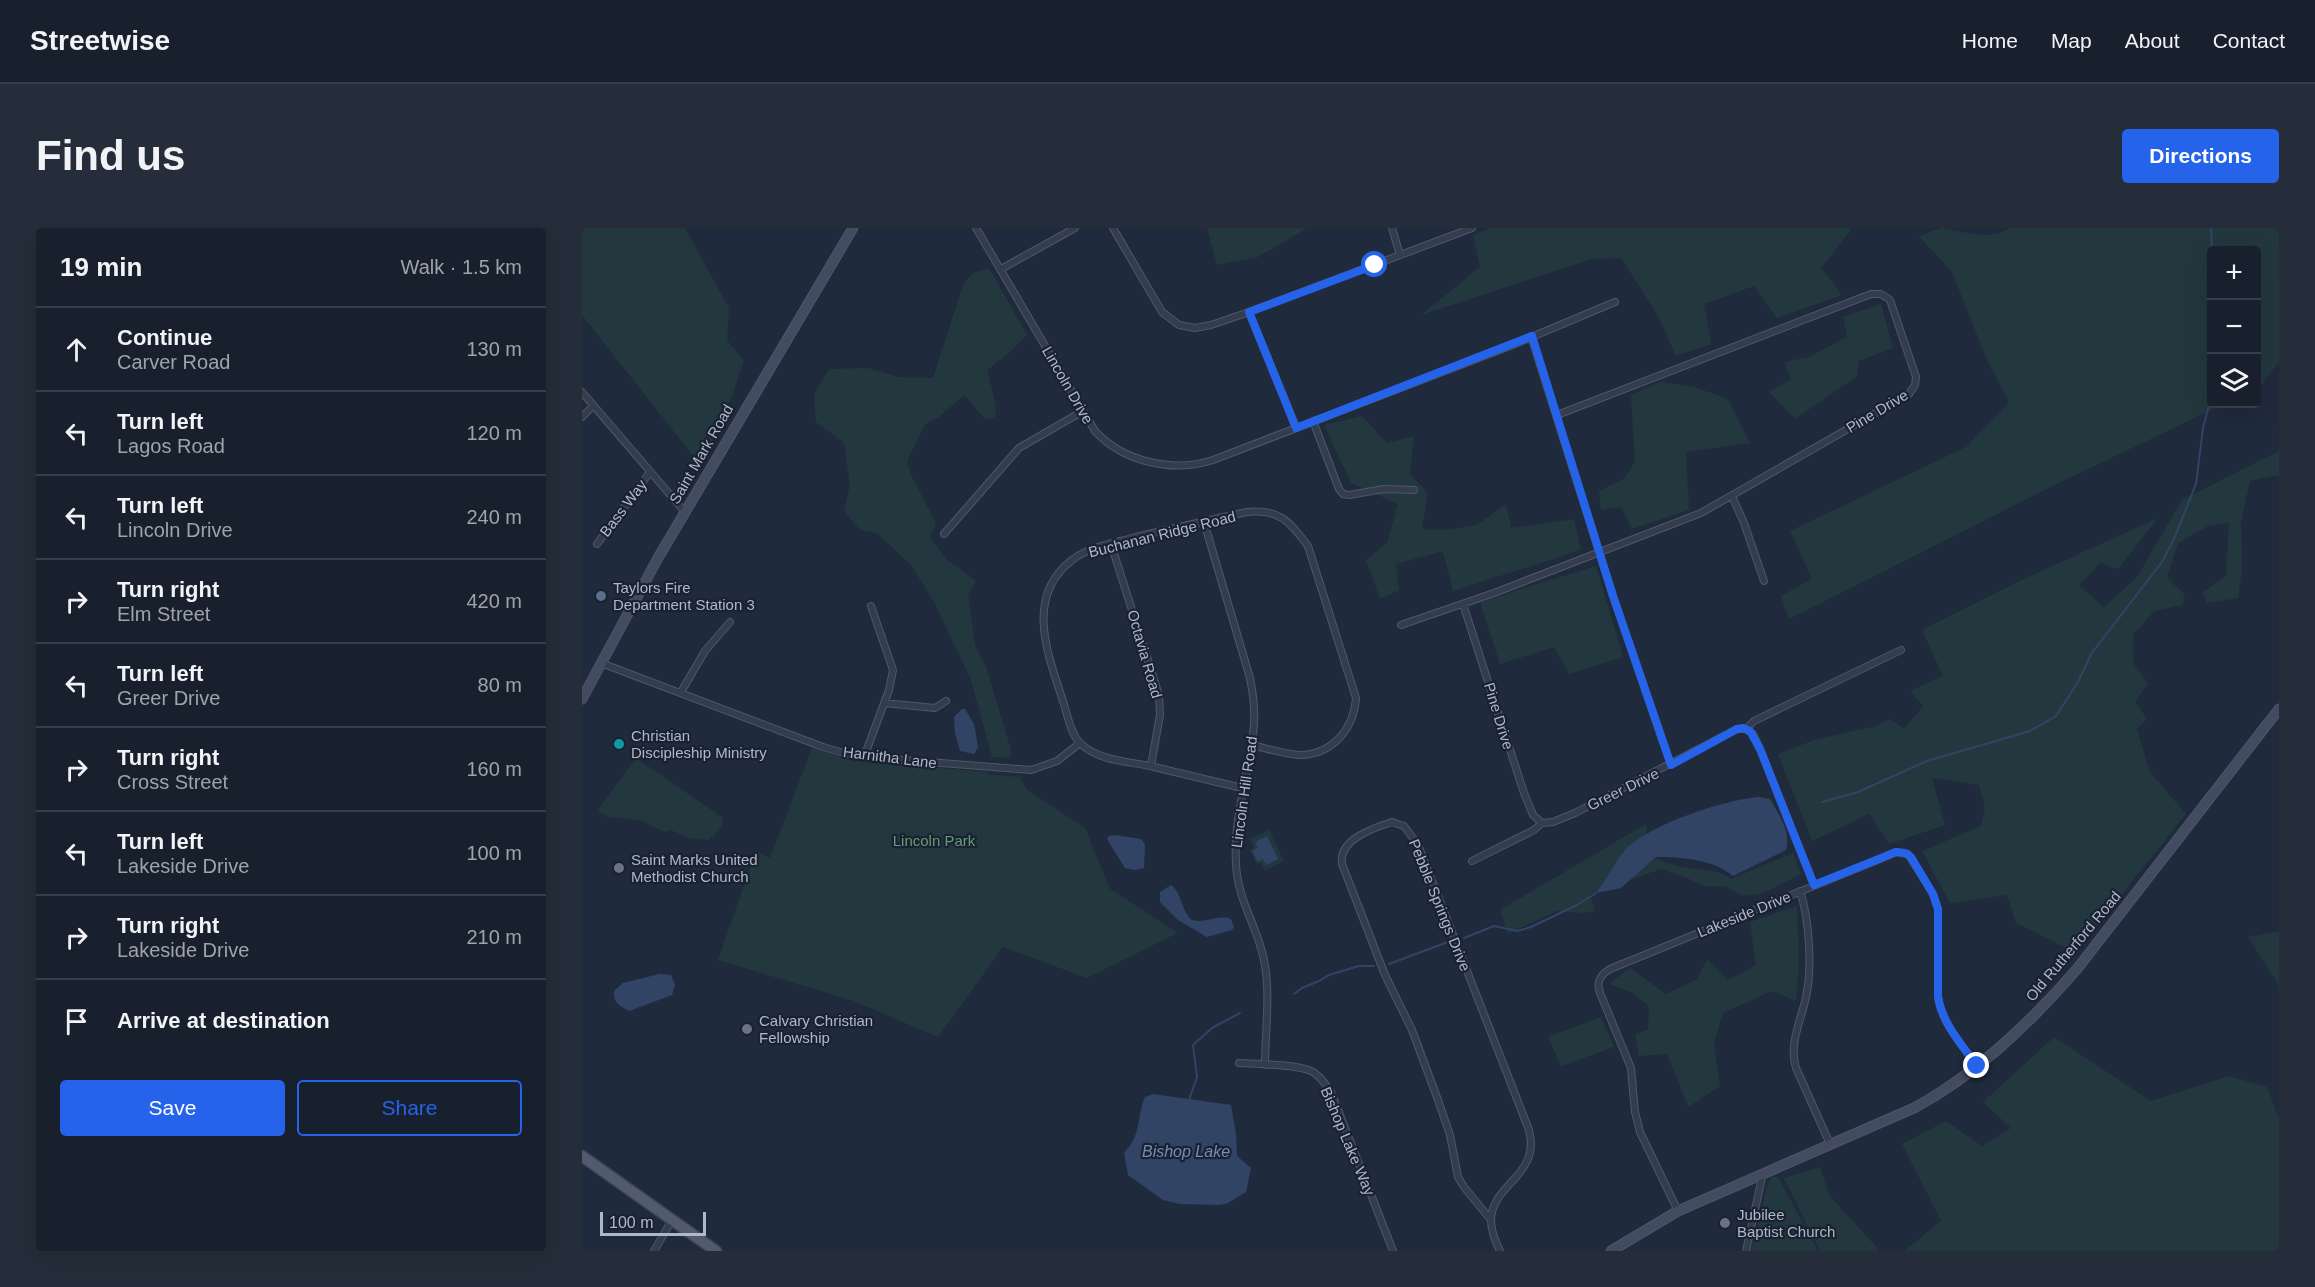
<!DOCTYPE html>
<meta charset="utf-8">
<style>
:root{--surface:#18202e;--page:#252d3a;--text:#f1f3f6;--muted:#9fa3aa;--line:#363e4a;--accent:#2563eb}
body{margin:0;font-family:Arial,sans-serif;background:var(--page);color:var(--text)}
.controls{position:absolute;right:18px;top:18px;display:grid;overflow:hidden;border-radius:6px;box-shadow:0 6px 24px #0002}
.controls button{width:54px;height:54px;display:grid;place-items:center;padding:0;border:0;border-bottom:2px solid var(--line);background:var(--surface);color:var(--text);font:30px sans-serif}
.scale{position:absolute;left:18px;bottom:15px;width:106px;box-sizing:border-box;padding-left:6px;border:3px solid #afb7c9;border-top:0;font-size:16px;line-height:21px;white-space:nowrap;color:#afb7c9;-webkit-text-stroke:4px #1a2232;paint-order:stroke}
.stop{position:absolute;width:18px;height:18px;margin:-14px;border:4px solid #2563eb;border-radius:50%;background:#fff}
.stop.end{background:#2563eb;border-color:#fff;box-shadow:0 2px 6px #0008}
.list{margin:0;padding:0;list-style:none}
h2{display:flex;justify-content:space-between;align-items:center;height:78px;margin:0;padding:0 24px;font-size:26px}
h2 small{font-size:20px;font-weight:400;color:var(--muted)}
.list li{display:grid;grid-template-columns:39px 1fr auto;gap:18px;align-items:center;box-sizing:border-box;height:84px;padding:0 24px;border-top:2px solid var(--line)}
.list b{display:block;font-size:22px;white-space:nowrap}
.list p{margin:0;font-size:20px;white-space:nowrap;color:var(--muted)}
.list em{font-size:20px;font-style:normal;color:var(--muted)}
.actions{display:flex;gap:12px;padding:18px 24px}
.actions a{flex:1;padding:14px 0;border:2px solid var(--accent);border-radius:6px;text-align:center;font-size:21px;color:var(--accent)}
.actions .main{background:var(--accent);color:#fff}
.icon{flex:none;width:33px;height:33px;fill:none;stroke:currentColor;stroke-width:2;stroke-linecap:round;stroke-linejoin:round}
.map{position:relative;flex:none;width:1697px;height:1023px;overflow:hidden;border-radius:6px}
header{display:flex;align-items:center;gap:36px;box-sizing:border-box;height:84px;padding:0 30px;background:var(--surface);border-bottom:2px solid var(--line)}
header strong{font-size:28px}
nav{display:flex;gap:33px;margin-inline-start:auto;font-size:21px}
.intro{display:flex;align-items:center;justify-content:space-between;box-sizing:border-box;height:144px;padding:0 36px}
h1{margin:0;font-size:42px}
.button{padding:15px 27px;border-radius:6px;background:var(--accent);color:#fff;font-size:21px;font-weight:700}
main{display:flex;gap:36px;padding:0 36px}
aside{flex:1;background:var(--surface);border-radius:6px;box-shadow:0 6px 24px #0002}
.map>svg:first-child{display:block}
.green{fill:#22383e}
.water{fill:#324466}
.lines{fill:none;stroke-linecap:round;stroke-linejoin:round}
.stream{stroke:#324466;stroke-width:2}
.street-casing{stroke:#4f5768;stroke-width:8}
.secondary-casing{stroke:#4f5768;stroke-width:11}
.primary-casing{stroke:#3e4656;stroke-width:13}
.street{stroke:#343d4d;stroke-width:6}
.secondary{stroke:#424b60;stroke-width:9}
.primary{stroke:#525b6d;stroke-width:10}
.route{stroke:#2563eb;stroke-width:8}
.service-dot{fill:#5c6f8a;stroke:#1a2232;stroke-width:2}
.culture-dot{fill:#0f9aa8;stroke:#1a2232;stroke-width:2}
.worship-dot{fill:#6b7280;stroke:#1a2232;stroke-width:2}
.labels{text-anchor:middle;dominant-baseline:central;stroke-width:4.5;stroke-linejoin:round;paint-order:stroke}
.street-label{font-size:15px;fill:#afb7c9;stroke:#1a2232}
.poi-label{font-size:15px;fill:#afb7c9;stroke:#1a2232;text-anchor:start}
.park-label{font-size:15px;fill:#649c75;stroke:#1a2232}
.water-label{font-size:16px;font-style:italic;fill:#748bb3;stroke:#1a2232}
</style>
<header>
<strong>Streetwise</strong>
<nav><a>Home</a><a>Map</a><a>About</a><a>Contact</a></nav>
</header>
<div class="intro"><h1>Find us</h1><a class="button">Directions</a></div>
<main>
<aside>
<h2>19 min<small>Walk · 1.5 km</small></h2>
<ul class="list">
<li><svg class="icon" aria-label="ahead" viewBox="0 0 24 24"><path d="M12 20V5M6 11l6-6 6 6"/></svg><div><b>Continue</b><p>Carver Road</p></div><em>130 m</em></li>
<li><svg class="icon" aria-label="left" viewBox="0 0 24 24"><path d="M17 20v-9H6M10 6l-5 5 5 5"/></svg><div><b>Turn left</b><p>Lagos Road</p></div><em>120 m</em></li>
<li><svg class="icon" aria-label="left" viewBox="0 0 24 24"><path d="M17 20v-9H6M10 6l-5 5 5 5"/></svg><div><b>Turn left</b><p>Lincoln Drive</p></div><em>240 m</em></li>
<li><svg class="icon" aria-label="right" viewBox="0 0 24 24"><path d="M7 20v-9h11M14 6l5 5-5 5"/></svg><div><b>Turn right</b><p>Elm Street</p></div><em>420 m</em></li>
<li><svg class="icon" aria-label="left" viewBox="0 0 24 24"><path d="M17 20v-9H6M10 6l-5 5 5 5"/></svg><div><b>Turn left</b><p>Greer Drive</p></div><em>80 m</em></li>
<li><svg class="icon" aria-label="right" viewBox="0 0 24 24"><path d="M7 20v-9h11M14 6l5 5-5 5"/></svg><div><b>Turn right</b><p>Cross Street</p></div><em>160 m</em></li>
<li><svg class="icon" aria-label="left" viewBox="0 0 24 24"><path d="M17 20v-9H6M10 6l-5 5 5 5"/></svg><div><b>Turn left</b><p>Lakeside Drive</p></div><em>100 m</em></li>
<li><svg class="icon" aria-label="right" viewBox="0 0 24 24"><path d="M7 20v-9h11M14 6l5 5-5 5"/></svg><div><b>Turn right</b><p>Lakeside Drive</p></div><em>210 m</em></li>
<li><svg class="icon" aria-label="arrive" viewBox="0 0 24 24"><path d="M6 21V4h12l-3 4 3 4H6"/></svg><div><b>Arrive at destination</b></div></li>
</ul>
<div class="actions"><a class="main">Save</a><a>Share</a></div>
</aside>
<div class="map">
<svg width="1697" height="1023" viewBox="0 0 1697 1023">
<rect width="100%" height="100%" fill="#202a3d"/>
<path class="green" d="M0,0H103L147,80L145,112L162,133L151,165L119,238L0,87Z
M625,0H725L676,29L635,37Z
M909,0H1270L1239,40L1260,67L1195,90L1172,58L1122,76L1129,116L1094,128L1075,86L1039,30L1010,31L839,87L898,39L891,7Z
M1360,0C1380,3 1411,14 1428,0H1697V134L1679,158L1675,160L1674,22H1630V176H1642L1481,253L1207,391L1199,368L1230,351L1208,303L1384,219L1427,174L1405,132L1370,44L1337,8Z
M407,40L445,107L427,125L405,142L414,179L413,189L404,192L382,167L357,189L343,196L325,233L329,247L354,295L348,309L364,331L394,353L386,368L393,417L404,439L429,522L428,530L410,529L389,452L352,374L329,337L295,305L278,302L262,283L268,258L262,215L234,194L232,167L247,141L286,140L316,149L351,150L381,57L391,45Z
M1299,76L1311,120L1277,133L1275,148L1213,191L1187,164L1209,151L1202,134L1227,129L1265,109L1261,89Z
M1079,154L1112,159L1146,171L1168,215L1104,224L1107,282L1050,301L1039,279L1019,282L1017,263L1042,251L1053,234L1049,167Z
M780,188L805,215L832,208L828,246L846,265L840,301L863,302L895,297L924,276L929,300L992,291L999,322L871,363L861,323L814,336L817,362L798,371L784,332L805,315L816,276L769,255L742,197Z
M1697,223V249L1690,248L1668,253L1659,293L1660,341L1656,370L1625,375L1620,365L1644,348L1647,295L1628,297L1596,315L1585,350L1603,367L1600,377L1572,383L1551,407V435L1566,455L1553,474L1565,491L1555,501L1568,544L1604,586L1493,724L1434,695L1425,667L1368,675L1340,623L1399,598L1403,580L1397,557L1350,550L1363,597L1307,616L1287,586L1230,613L1196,526L1235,511L1294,498L1308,491L1322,501L1341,478L1328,463L1361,448L1340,402L1444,350L1576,290L1536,341L1518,335L1497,358L1522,379L1555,349L1600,272Z
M1014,338L1041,429L987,446L972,419L918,436L898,374Z
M230,520L271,533L406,544L408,547L438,549L444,561L503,600L528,661L596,705L505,750L421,719L356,809L272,773L136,732L174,623L188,630Z
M54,530L141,590L140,599L127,612L107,610L89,602L83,604L58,592L25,589L16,582Z
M1064,596L1067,629L1099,639L1137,644L1149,651L1211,625L1219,646L1181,665L1161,668L1143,658H1122L1103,649L1079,641L1008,666L1013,683L1001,685L975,683L926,706L918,682Z
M687,602L702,633L683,643L679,634L675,636L668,622L672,620L668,611Z
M1215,678L1217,735L1214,773L1190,763L1141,785L1132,816L1138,858L1106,879L1085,826L1057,828L1053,806L1066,802L1067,778L1051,765L1027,756L1048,740L1084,766L1115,751L1125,732L1146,752L1174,737L1168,694Z
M1697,703V758L1666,709Z
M1019,789L1032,819L979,838L966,809Z
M1472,809L1569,873L1647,848L1685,859L1697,891V1023H1322L1359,993L1320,916L1364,893L1400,918L1429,900L1401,874Z
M1238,939L1247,967L1298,1023H1238L1202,950Z
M1190,949H1196L1236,1023H1169L1186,955Z"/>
<path class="water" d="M380,481H383L392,496L396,519L392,526L378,523L373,505L372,489Z
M1177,569L1188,571C1197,587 1209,603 1204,622L1151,648C1131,631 1099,629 1074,629L1039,660L1014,665C1025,651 1032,635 1043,622C1068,596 1142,572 1177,569Z
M533,607L559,611L563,616L562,640L552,642L543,640L525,611L527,608Z
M685,608L696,631L684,637L681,631L676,634L670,623L676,620L673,614Z
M589,657C600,665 599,683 610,692C624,696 636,686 649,691L652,699L650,702L625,709L596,692L578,674V664Z
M77,746L89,747L93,757L90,767L47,783C37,778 31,774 32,763L41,755Z
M571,866L649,877L654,906L655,928L669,940L664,964L646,975L638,977L598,976L581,972L546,947L542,925C560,906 554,891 563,869Z"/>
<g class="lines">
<path class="stream" d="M1629,0L1630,22
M1630,100V132
M1240,574L1276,564L1345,533L1448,503L1474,488L1496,454L1509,426L1580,334L1592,311L1614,256L1621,200L1630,166
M882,710L912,698L935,703L949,699L995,677L1014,665
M807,736L866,714
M712,766L720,760L737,753L747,747L777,738H792
M607,872L615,849L611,817L630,800L658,785"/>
<defs>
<path id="street" d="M394,0L513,203C541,234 592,245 631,232L928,118L1033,74
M531,0L580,84L597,97L613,100L629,97L667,84L890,0
M810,0L818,27
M419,41L493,0
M667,84L714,199
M949,108L1031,368L1089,537
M0,164L103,284
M0,189L11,178
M731,193L757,261L761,266L767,267L802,261L832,262
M1150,268L1162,295L1182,353
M622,294L668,450C671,465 673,480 672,496C668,543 651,588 654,636C656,674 675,697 682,732C689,765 683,803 683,837
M362,306L437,220L501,183
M15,316L68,244
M529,316L577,467L578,487L569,538
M881,376L942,565L951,587L960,595
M819,397L912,365L1119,285L1327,166L1333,157L1334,149L1308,72L1299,66H1289L975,187
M19,435L241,519L262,525L282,529L449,542L475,533L498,515
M99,464L123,423L148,394
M302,475L353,480L364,473
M1164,501L1171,506L1178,521L1232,657
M282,529L307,462L311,442L289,378
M660,560C630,553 601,546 572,539C547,533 519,534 499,516C488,506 485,484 480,470C465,424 443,368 490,332C508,318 533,315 554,309C591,300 628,292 665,284C698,281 707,293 726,318L774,470C772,500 752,525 720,527C706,527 683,520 669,517
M890,633L952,602L960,595L971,594L993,585L1155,501H1164L1172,493L1319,422
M1218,663C1227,690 1230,735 1225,764C1221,789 1206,814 1214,840L1248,916
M657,835C676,836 712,836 729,843C738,847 743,856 749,864L811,1023
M1096,983L1058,904L1053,884L1049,840L1018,765C1014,754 1018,747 1028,741L1293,633L1314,624L1326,626L1351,666L1356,681V768C1359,794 1380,817 1395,838
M909,992L882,959L876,949L868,907L856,872L830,802L803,747L760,636C756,612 791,600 810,594L822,598L836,617L947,902C959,948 910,955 909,992C909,1003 913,1013 918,1023
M72,1023L90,992
M1164,1023L1181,945"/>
<path id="secondary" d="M0,471L76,330L271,0
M1029,1023L1096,983L1332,880C1395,846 1448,795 1495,741L1697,481"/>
<path id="primary" d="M0,928L134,1023"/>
</defs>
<use href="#street" class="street-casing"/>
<use href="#secondary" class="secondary-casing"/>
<use href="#primary" class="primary-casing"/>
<use href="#street" class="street"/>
<use href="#secondary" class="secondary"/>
<use href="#primary" class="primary"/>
</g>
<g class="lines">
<path class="route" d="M793,37L667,84L714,200L950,108L1031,368L1089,537L1155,501L1161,500L1168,503L1178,521L1232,657L1314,624L1323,625L1329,629L1351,666L1356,681V768C1359,794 1380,817 1395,838"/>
</g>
<circle class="service-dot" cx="19" cy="368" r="6"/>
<circle class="culture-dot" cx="37" cy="516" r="6"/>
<g class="worship-dot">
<circle cx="37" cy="640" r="6"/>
<circle cx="165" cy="801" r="6"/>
<circle cx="1143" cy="995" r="6"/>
</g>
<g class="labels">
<g class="street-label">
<text transform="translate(486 157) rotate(60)">Lincoln Drive</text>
<text transform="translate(1295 183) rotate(-31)">Pine Drive</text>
<text transform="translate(119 226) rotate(-60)">Saint Mark Road</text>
<text transform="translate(41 280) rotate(-53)">Bass Way</text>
<text transform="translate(580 306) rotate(-14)">Buchanan Ridge Road</text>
<text transform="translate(563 426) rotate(74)">Octavia Road</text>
<text transform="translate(917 488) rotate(73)">Pine Drive</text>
<text transform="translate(308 529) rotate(7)">Harnitha Lane</text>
<text transform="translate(1041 561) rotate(-26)">Greer Drive</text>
<text transform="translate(662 564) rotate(-82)">Lincoln Hill Road</text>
<text transform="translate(858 677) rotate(68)">Pebble Springs Drive</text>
<text transform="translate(1162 686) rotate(-22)">Lakeside Drive</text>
<text transform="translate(1491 718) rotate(-50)">Old Rutherford Road</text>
<text transform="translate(766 913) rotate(67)">Bishop Lake Way</text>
</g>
<g class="poi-label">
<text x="31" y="359">Taylors Fire<tspan x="31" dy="17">Department Station 3</tspan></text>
<text x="49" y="507">Christian<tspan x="49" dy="17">Discipleship Ministry</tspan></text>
<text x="49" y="631">Saint Marks United<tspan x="49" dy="17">Methodist Church</tspan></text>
<text x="177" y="792">Calvary Christian<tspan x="177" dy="17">Fellowship</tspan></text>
<text x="1155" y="986">Jubilee<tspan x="1155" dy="17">Baptist Church</tspan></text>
</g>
<g class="park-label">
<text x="352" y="612">Lincoln Park</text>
</g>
<g class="water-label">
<text x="604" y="923">Bishop Lake</text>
</g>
</g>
</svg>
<div class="controls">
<button>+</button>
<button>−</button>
<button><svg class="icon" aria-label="layers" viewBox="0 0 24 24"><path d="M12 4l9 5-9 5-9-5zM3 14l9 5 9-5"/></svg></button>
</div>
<div class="scale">100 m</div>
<div class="stop" style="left:793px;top:37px"></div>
<div class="stop end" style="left:1395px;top:838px"></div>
</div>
</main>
